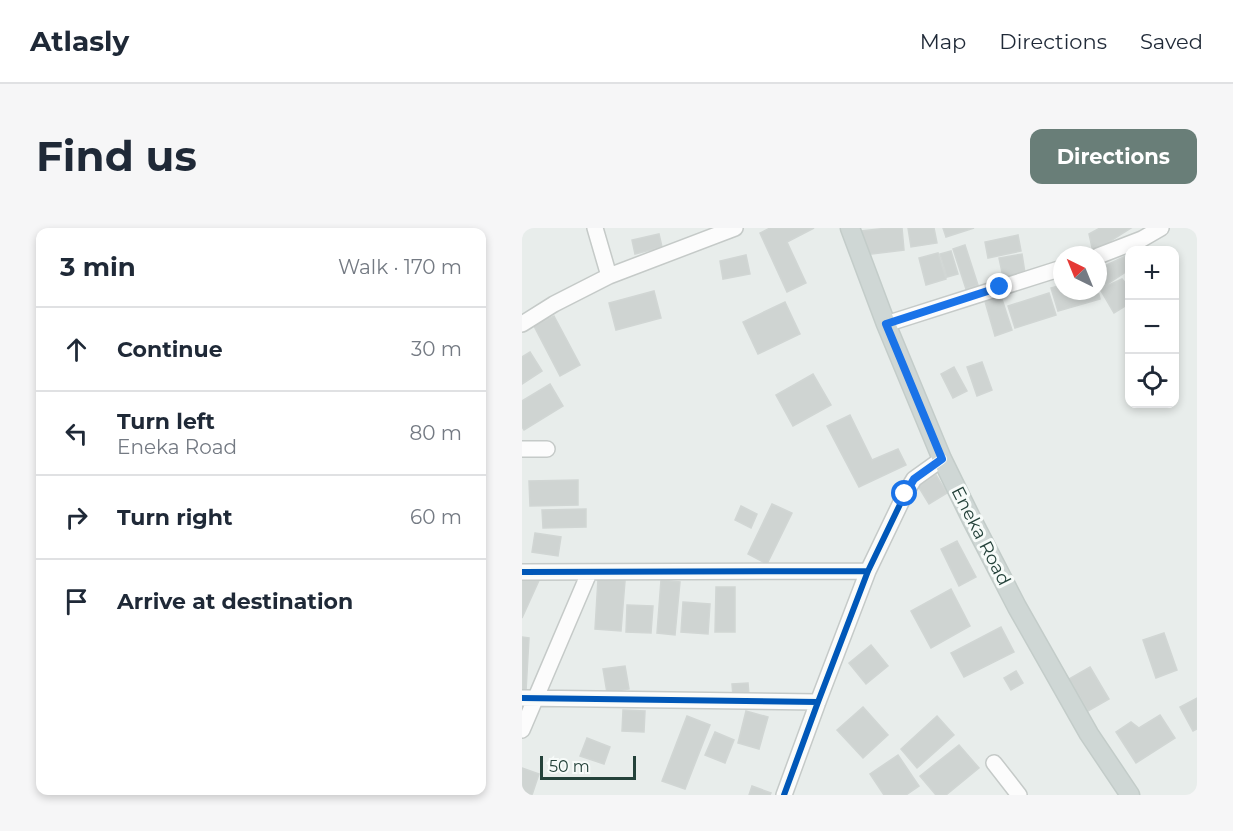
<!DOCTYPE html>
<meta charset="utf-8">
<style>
:root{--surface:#fff;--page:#f6f6f7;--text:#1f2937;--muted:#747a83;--line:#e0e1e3;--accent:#697e78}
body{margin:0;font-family:Montserrat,sans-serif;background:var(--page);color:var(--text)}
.controls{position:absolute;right:18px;top:18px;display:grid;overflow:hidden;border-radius:12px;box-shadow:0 3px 9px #0003}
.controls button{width:54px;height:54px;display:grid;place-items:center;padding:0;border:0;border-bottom:2px solid var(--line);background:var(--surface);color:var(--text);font:30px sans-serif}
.compass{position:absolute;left:531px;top:18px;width:54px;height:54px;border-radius:50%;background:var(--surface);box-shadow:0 3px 9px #0003;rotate:317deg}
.scale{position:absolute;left:18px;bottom:15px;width:96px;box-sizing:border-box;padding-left:6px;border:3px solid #24423a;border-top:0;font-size:16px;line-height:21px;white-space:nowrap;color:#24423a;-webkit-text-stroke:4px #f7fbf9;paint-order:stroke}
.stop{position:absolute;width:18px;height:18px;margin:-14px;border:4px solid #1a73e8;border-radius:50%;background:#fff}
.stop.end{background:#1a73e8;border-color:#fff;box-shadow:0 2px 6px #0008}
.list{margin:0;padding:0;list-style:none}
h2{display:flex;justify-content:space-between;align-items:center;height:78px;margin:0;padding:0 24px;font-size:26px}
h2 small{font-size:20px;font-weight:400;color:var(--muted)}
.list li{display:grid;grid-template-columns:39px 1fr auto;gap:18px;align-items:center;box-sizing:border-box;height:84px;padding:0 24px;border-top:2px solid var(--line)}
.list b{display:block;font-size:22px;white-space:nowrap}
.list p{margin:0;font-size:20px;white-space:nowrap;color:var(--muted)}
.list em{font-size:20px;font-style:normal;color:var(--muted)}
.icon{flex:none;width:33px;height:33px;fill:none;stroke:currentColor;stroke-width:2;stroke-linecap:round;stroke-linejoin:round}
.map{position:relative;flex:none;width:675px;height:567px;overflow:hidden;border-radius:12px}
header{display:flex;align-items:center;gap:36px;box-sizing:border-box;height:84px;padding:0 30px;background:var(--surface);border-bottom:2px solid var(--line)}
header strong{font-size:28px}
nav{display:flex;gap:33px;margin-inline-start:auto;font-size:21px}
.intro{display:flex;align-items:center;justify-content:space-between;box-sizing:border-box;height:144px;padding:0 36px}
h1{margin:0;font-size:42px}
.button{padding:15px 27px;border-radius:12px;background:var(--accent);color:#fff;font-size:21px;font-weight:700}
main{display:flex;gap:36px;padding:0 36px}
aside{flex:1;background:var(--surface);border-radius:12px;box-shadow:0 3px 9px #0003}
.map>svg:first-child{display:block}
.building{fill:#cfd4d2;stroke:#d1d6d4;stroke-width:1.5}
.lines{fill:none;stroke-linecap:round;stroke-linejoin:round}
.minor-casing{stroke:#c5cac8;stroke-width:18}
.major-casing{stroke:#c3ccc9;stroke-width:21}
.minor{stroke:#fcfcfc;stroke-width:15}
.major{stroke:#cfd7d5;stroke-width:18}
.cycleway-casing{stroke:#f7fbf9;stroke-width:10}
.cycleway{stroke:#0057b8;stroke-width:6}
.route{stroke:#1a73e8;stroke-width:8}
.labels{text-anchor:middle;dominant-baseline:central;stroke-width:6;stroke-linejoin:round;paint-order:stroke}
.street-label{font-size:18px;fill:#24423a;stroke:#f7fbf9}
</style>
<header>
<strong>Atlasly</strong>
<nav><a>Map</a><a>Directions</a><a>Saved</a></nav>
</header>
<div class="intro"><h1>Find us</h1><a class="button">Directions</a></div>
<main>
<aside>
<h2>3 min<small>Walk · 170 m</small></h2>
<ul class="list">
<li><svg class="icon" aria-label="ahead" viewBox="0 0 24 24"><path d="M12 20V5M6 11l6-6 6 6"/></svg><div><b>Continue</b></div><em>30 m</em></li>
<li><svg class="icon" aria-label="left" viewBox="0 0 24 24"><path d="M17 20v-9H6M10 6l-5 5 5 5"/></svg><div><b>Turn left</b><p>Eneka Road</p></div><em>80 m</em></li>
<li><svg class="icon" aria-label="right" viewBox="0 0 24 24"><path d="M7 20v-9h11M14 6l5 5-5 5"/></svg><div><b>Turn right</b></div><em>60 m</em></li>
<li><svg class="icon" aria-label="arrive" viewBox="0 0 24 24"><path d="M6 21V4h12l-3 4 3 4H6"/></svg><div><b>Arrive at destination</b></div></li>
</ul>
</aside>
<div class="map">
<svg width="675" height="567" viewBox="0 0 675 567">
<rect width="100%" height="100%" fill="#e8edeb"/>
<path class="building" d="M248,0H292L265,14L284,55L265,64L238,5Z
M366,0H380L382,22L342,27L339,3Z
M386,0H412L415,15L389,19Z
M421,0H452L424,9Z
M578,0H609L571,24L567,6Z
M137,6L140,19L113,26L110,12Z
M496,7L499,23L466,30L463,14Z
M443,17L456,57L444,61L431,21Z
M429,23L436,46L425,49L418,26Z
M416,25L424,51L404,57L397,30Z
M500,26L503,45L481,49L477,30Z
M608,26V41L578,61L576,41Z
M224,27L228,46L201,51L198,33Z
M600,51L608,60V75L592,85L578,61Z
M540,57V63H576L578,71L536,83L529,60Z
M132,63L139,90L94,102L87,75Z
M478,65L490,102L473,108L462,70Z
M527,65L534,87L493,100L486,78Z
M263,74L278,106L236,126L221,94Z
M32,88L58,137L38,148L12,98Z
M8,124L20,143L0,156V129Z
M460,134L470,162L455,168L445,139Z
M432,139L445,163L431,170L419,146Z
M291,146L309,177L271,198L254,167Z
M28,156L41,178L2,202L0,199V173Z
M328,187L350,232L376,221L384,237L337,259L305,198Z
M414,247L425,265L407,276L396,258Z
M56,252V277L8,278L7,253Z
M250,276L270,285L245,336L226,326Z
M219,278L235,286L229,300L213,292Z
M64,281V299L21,300L20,282Z
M13,305L39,309L36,328L10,324Z
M435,313L454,349L437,358L419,321Z
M0,348H19L0,390Z
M76,351L103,353L99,403L73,401Z
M139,352L158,354L153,407L135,405Z
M194,359H213V404H193Z
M429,361L448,398L409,420L389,383Z
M161,374L188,376L186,406L159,404Z
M105,377L131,378L129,405L104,404Z
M479,399L492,424L442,449L429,425Z
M642,405L655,442L634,450L621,412Z
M0,409L7,410L4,463L0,462Z
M349,417L366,438L344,456L327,435Z
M103,438L107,461L85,465L81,441Z
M568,439L587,471L566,483L547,451Z
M494,443L501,455L489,462L482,450Z
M226,455L227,467L211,468L210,456Z
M675,470V501L671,503L658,479Z
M341,479L366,507L341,530L315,502Z
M101,482L123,483L122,504L100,503Z
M224,483L246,489L237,521L216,515Z
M638,487L653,510L614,535L594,504L609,494L617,500Z
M165,488L188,497L163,561L140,553Z
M415,488L432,507L395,540L379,521Z
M193,504L212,512L203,535L183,527Z
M65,510L88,519L82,536L58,528Z
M437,517L457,540L424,567H414L398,548Z
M376,527L397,558L384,567H362L348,546Z
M0,540L17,546L10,567H0Z
M230,558L249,565L248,567H227Z"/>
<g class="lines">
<defs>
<path id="minor" d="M73,0L87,48
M576,28L620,11L639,0
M0,96L32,76L87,48L213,0
M364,96L540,40
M0,221H25
M0,344L346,343
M0,470L296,474
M0,502L67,345
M472,535L497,567
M262,567L296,474L346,343L383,266L392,251L420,231"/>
<path id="major" d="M328,0L364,96L420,231L450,292L495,379L567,506L608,567"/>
</defs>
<use href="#minor" class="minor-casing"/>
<use href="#major" class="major-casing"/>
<use href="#minor" class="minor"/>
<use href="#major" class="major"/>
<defs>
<path id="cycleway" d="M0,344L346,343
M0,470L296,474
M262,567L296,474L346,343L383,266L392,251L420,231"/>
</defs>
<use href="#cycleway" class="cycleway-casing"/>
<use href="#cycleway" class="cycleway"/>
</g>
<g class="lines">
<path class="route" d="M383,266L392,251L420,231L364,96L478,59"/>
</g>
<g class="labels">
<g class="street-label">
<text transform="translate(459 308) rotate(63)">Eneka Road</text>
</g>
</g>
</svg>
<div class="controls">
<button>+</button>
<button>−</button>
<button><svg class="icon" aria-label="locate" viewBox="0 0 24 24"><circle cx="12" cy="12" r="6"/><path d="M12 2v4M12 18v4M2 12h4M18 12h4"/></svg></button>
</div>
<svg class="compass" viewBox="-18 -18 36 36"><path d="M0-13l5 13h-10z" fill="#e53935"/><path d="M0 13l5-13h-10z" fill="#747a83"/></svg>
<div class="scale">50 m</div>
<div class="stop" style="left:383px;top:266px"></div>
<div class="stop end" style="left:478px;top:59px"></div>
</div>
</main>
